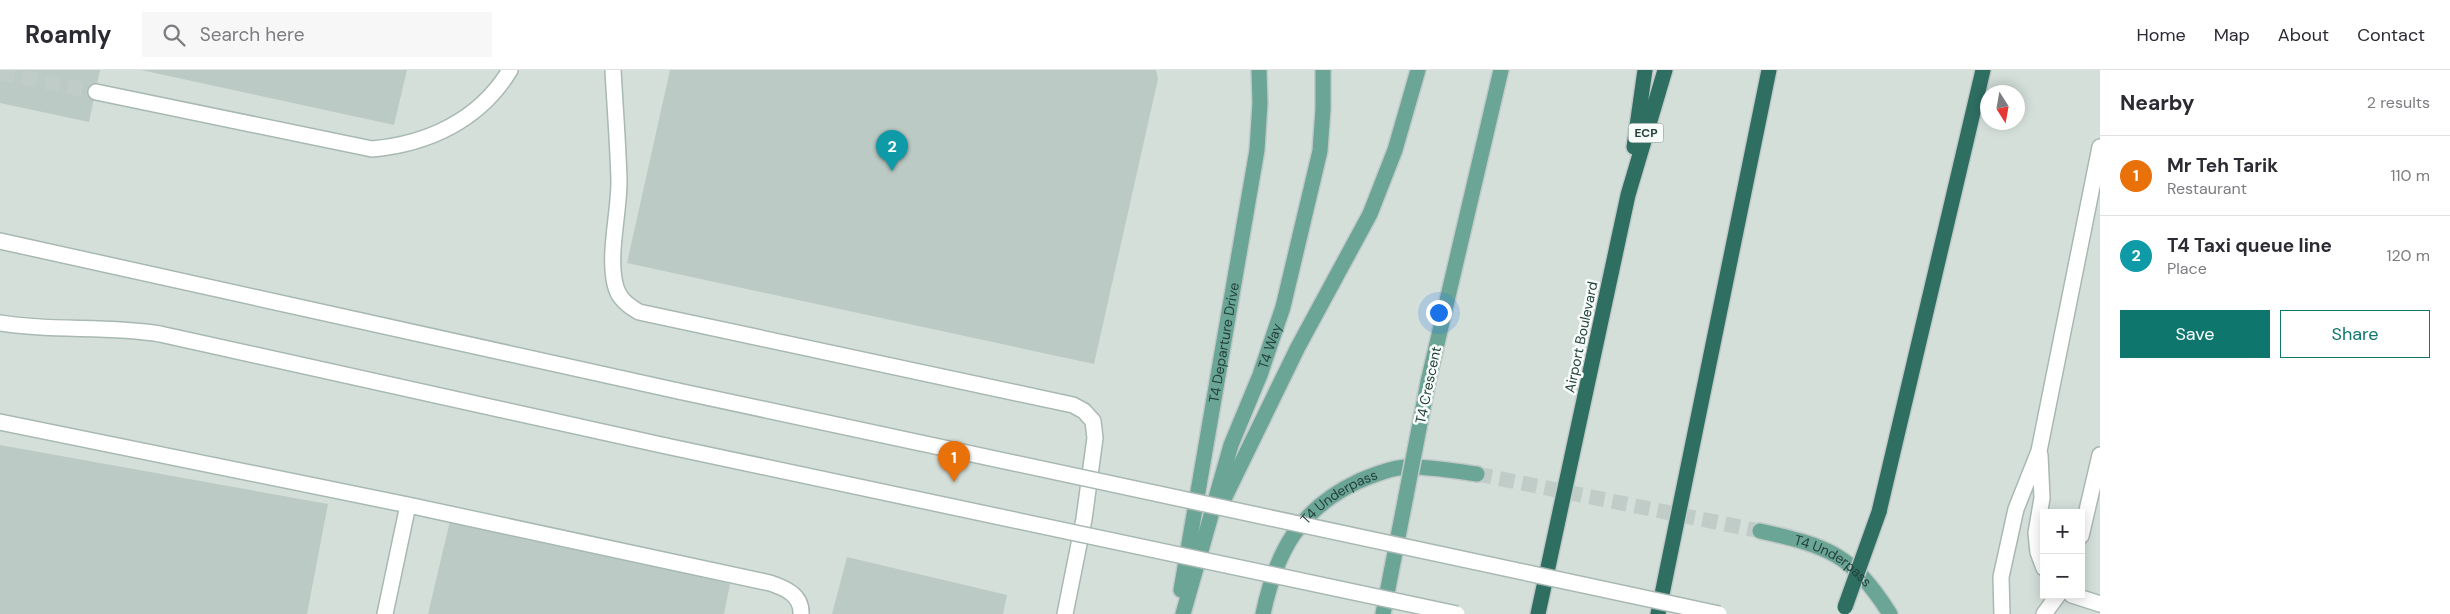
<!DOCTYPE html>
<meta charset="utf-8">
<style>
:root{--surface:#fff;--page:#f7f7f7;--text:#2b2b33;--muted:#7c7c81;--line:#e1e1e2;--accent:#0f766e}
body{margin:0;font-family:"DM Sans",sans-serif;background:var(--page);color:var(--text)}
.controls{position:absolute;right:15px;bottom:15px;display:grid;overflow:hidden;border-radius:0px;box-shadow:0 2px 12px #0003}
.controls button{width:45px;height:45px;display:grid;place-items:center;padding:0;border:0;border-bottom:1px solid var(--line);background:var(--surface);color:var(--text);font:25px sans-serif}
.compass{position:absolute;left:1980px;top:15px;width:45px;height:45px;border-radius:50%;background:var(--surface);box-shadow:0 2px 12px #0003;rotate:169deg}
.you{position:absolute;left:1438px;top:242px;width:18px;height:18px;margin:-12px;border:4px solid #fff;border-radius:50%;background:#1a73e8;box-shadow:0 0 0 8px #1a73e833}
.badge{display:grid;place-items:center;width:32px;height:32px;border-radius:50%;background:var(--accent);color:#fff;font-size:16px;font-weight:700}
.pin{position:absolute;translate:-50% -41px;filter:drop-shadow(0 1px 2px #0008)}
.pin::after{content:'';position:absolute;top:26px;width:18px;height:15px;background:inherit;clip-path:polygon(0 0,100% 0,50% 100%)}
.list{margin:0;padding:0;list-style:none}
h2{display:flex;justify-content:space-between;align-items:center;height:65px;margin:0;padding:0 20px;font-size:21px}
h2 small{font-size:16px;font-weight:400;color:var(--muted)}
.list li{display:grid;grid-template-columns:32px 1fr auto;gap:15px;align-items:center;box-sizing:border-box;height:80px;padding:0 20px;border-top:1px solid var(--line)}
.list b{display:block;font-size:19px;white-space:nowrap}
.list p{margin:0;font-size:16px;white-space:nowrap;color:var(--muted)}
.list em{font-size:16px;font-style:normal;color:var(--muted)}
.actions{display:flex;gap:10px;padding:15px 20px}
.actions a{flex:1;padding:11px 0;border:1px solid var(--accent);border-radius:0px;text-align:center;font-size:18px;color:var(--accent)}
.actions .main{background:var(--accent);color:#fff}
.icon{flex:none;width:28px;height:28px;fill:none;stroke:currentColor;stroke-width:2;stroke-linecap:round;stroke-linejoin:round}
.map{position:relative;flex:none;width:2100px;height:544px;overflow:hidden}
header{display:flex;align-items:center;gap:30px;box-sizing:border-box;height:70px;padding:0 25px;background:var(--surface);border-bottom:1px solid var(--line)}
header strong{font-size:24px}
nav{display:flex;gap:28px;margin-inline-start:auto;font-size:18px}
.search{width:350px;height:45px;background:var(--page);display:flex;align-items:center;gap:12px;box-sizing:border-box;padding:0 18px;border-radius:0px;color:var(--muted);font-size:19px}
main{display:flex}
aside{flex:1;background:var(--surface)}
.map>svg:first-child{display:block}
.built{fill:#d4dfda;fill-rule:evenodd}
.building{fill:#bbcac4}
.lines{fill:none;stroke-linecap:round;stroke-linejoin:round}
.minor-tunnel{stroke:#bfccc8;stroke-width:15;stroke-dasharray:15 8;stroke-linecap:butt}
.major-tunnel{stroke:#bfccc8;stroke-width:15;stroke-dasharray:15 8;stroke-linecap:butt}
.minor-casing{stroke:#a8b8b2;stroke-width:18}
.major-casing{stroke:#c2cac8;stroke-width:18}
.highway-casing{stroke:#c2cac8;stroke-width:18}
.minor{stroke:#fff;stroke-width:15}
.major{stroke:#6aa596;stroke-width:15}
.highway{stroke:#2f6f62;stroke-width:15}
.minor-bridge-casing{stroke:#a8b8b2;stroke-width:18;stroke-linecap:butt}
.major-bridge-casing{stroke:#c2cac8;stroke-width:18;stroke-linecap:butt}
.highway-bridge-casing{stroke:#c2cac8;stroke-width:18;stroke-linecap:butt}
.minor-bridge{stroke:#fff;stroke-width:15}
.major-bridge{stroke:#6aa596;stroke-width:15}
.highway-bridge{stroke:#2f6f62;stroke-width:15}
.labels{text-anchor:middle;dominant-baseline:central;stroke-width:5;stroke-linejoin:round;paint-order:stroke}
.shield{fill:#f7fbf9;stroke:#637a73;stroke-width:1}
.shield-label{font-size:12px;font-weight:bold;fill:#24423a}
.street-label{font-size:14px;fill:#24423a;stroke:#f7fbf9}
</style>
<header>
<strong>Roamly</strong>
<div class="search"><svg class="icon" aria-label="search" viewBox="0 0 24 24"><circle cx="10" cy="10" r="6"/><path d="M15 15l6 6"/></svg>Search here</div>
<nav><a>Home</a><a>Map</a><a>About</a><a>Contact</a></nav>
</header>
<main>
<div class="map">
<svg width="2100" height="544" viewBox="0 0 2100 544">
<rect width="100%" height="100%" fill="#e6efeb"/>
<path class="built" d="M0,0H2100V544H0ZM1988,22H2018V52H1988ZM2044,443H2081V525H2044Z"/>
<path class="building" d="M0,0H100L89,52L0,33Z
M141,0H407L394,55Z
M670,0H1156L1158,9L1094,294L627,193Z
M0,375L328,434L307,544H0Z
M450,451L661,496L730,514L724,544H428Z
M847,487L1007,525L1003,544H832Z"/>
<g class="lines">
<path class="minor-tunnel" d="M0,3L96,22"/>
<path class="major-tunnel" d="M1477,404L1760,461"/>
<defs>
<path id="minor" d="M613,0C615,37 618,74 619,111C619,144 608,183 615,214C618,228 627,235 639,242L1073,335L1084,341L1093,351L1095,368L1084,449L1065,544
M96,22L372,79C428,74 480,50 510,0
M0,171L678,321
M0,253C53,262 107,255 160,264L666,376
M0,352L408,435L770,513C785,518 802,525 801,544
M2040,385L2042,428L2036,463L2038,482L2044,498
M2081,466L2100,385
M2072,525L2100,534
M385,544L408,435
M2002,544L2001,507L2016,439L2039,381L2100,77
M2044,544L2058,525"/>
<g id="major">
<path d="M1428,312L1501,0"/>
<path d="M1222,433L1298,277L1370,144L1395,80L1418,0"/>
<path id="s1" d="M1760,461C1828,476 1852,484 1890,544"/>
<path id="s2" d="M1181,520L1257,80L1260,33L1259,0"/>
<path id="s3" d="M1183,544L1231,375L1260,305L1283,237L1320,81L1323,39V0"/>
<path id="s4" d="M1263,544C1276,482 1299,439 1359,411C1373,405 1390,398 1406,397C1430,396 1454,401 1477,404"/>
<path d="M1383,544L1406,426"/>
</g>
<path id="highway" d="M1634,77L1645,0
M1879,442L1983,0
M1538,544L1628,125L1665,0
M1658,544L1769,0"/>
</defs>
<use href="#minor" class="minor-casing"/>
<use href="#major" class="major-casing"/>
<use href="#highway" class="highway-casing"/>
<use href="#minor" class="minor"/>
<use href="#major" class="major"/>
<use href="#highway" class="highway"/>
<defs>
<path id="minor-bridge" d="M678,321L1719,544
M666,376L1457,544"/>
<path id="major-bridge" d="M1406,426L1428,312"/>
<path id="highway-bridge" d="M1845,537L1879,442"/>
</defs>
<use href="#minor-bridge" class="minor-bridge-casing"/>
<use href="#major-bridge" class="major-bridge-casing"/>
<use href="#highway-bridge" class="highway-bridge-casing"/>
<use href="#minor-bridge" class="minor-bridge"/>
<use href="#major-bridge" class="major-bridge"/>
<use href="#highway-bridge" class="highway-bridge"/>
</g>
<g class="labels">
<rect class="shield" x="1628.5" y="53.5" width="35" height="19" rx="4"/>
<g class="shield-label">
<text x="1646" y="63">ECP</text>
</g>
<g class="street-label">
<text transform="translate(1581 267) rotate(-78)">Airport Boulevard</text>
<text stroke="none"><textPath href="#s2" startOffset="251">T4 Departure Drive</textPath></text>
<text stroke="none"><textPath href="#s3" startOffset="282">T4 Way</textPath></text>
<text transform="translate(1428 315) rotate(-78)">T4 Crescent</text>
<text stroke="none"><textPath href="#s4" startOffset="146">T4 Underpass</textPath></text>
<text stroke="none"><textPath href="#s1" startOffset="80">T4 Underpass</textPath></text>
</g>
</g>
</svg>
<div class="controls">
<button>+</button>
<button>−</button>
</div>
<svg class="compass" viewBox="-18 -18 36 36"><path d="M0-13l5 13h-10z" fill="#e53935"/><path d="M0 13l5-13h-10z" fill="#7c7c81"/></svg>
<div class="you"></div>
<div class="pin badge" style="left:954px;top:412px;background:#e8710a">1</div>
<div class="pin badge" style="left:892px;top:101px;background:#0f9aa8">2</div>
</div>
<aside>
<h2>Nearby<small>2 results</small></h2>
<ul class="list">
<li><span class="badge" style="background:#e8710a">1</span><div><b>Mr Teh Tarik</b><p>Restaurant</p></div><em>110 m</em></li>
<li><span class="badge" style="background:#0f9aa8">2</span><div><b>T4 Taxi queue line</b><p>Place</p></div><em>120 m</em></li>
</ul>
<div class="actions"><a class="main">Save</a><a>Share</a></div>
</aside>
</main>
